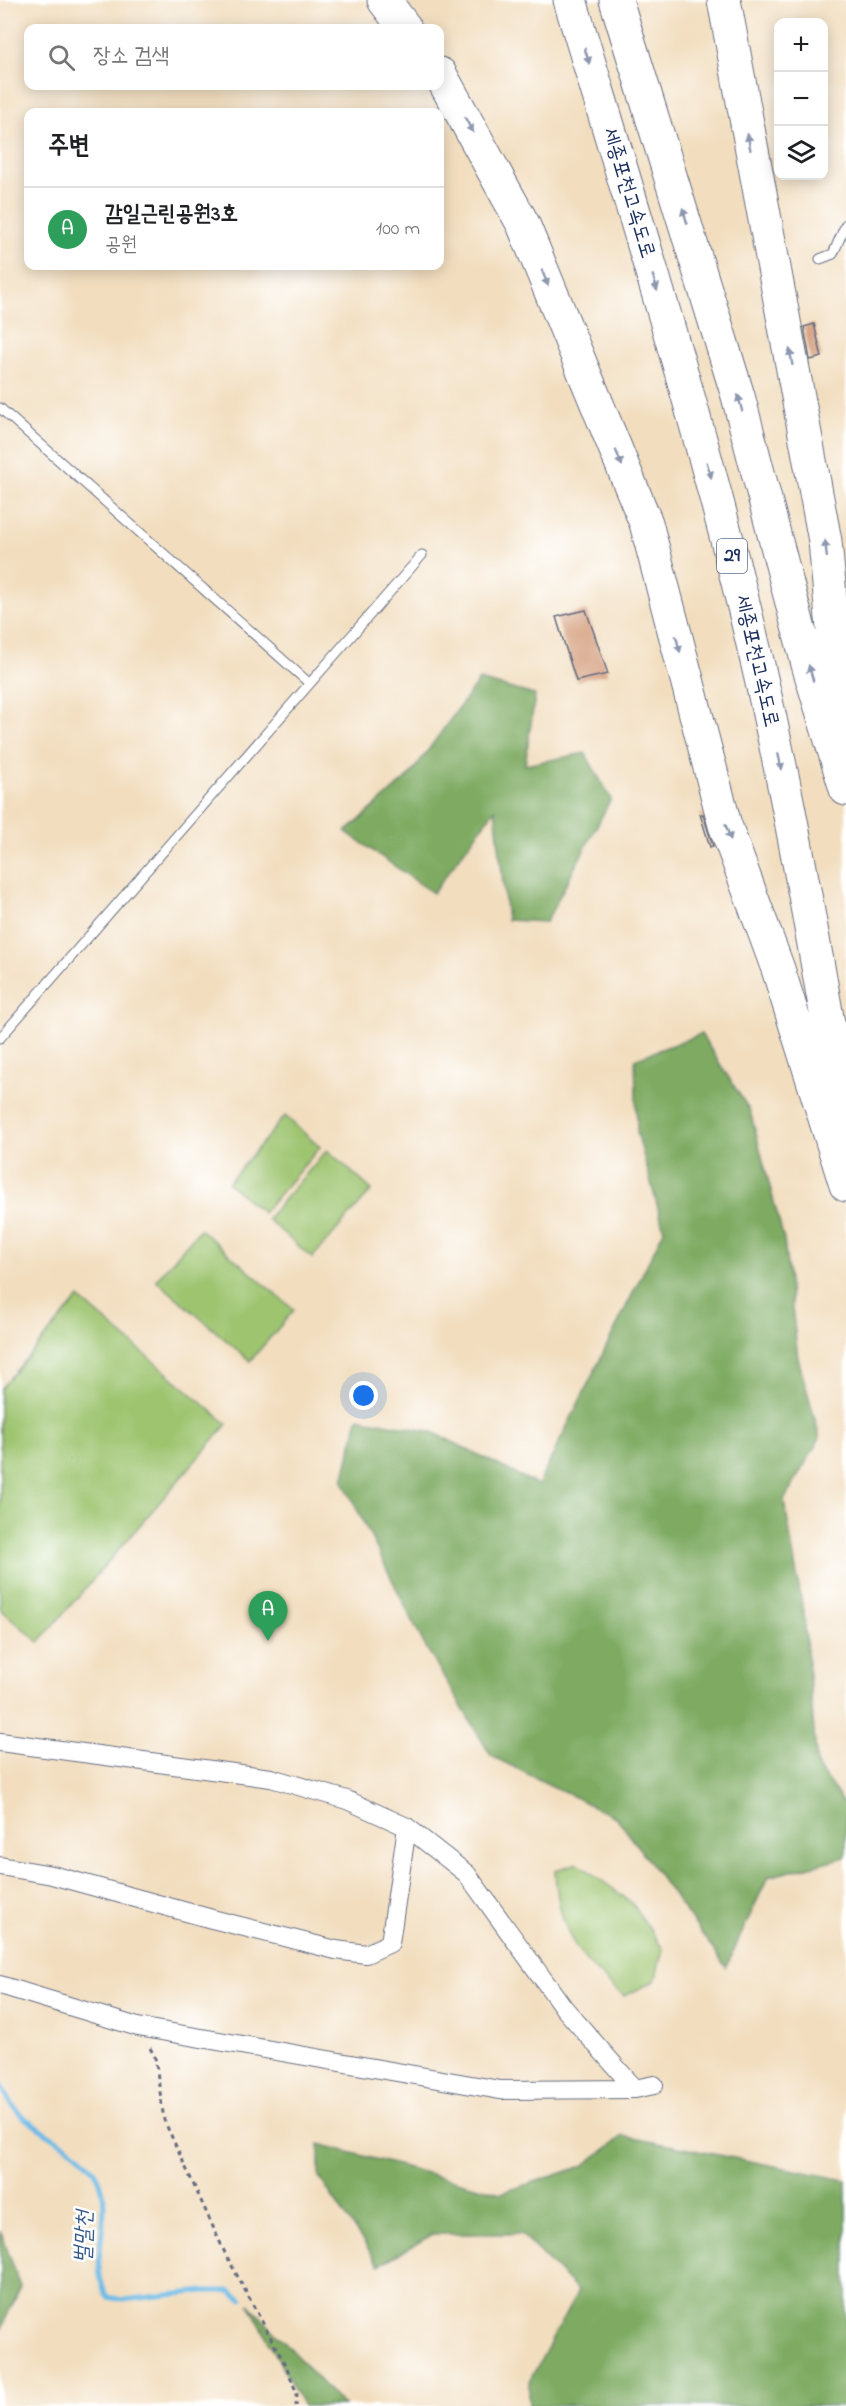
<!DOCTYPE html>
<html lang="ko">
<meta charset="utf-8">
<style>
:root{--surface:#fff;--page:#f2f2f2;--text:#202124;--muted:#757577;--line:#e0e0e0;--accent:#d93025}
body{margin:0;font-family:"Indie Flower","Poor Story",sans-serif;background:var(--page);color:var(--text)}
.controls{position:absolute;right:18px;top:18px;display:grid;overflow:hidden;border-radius:12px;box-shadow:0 3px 15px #0003}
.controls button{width:54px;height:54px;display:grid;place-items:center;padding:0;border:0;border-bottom:2px solid var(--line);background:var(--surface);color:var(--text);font:30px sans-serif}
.you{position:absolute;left:364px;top:1396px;width:21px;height:21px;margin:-15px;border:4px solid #fff;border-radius:50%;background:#1a73e8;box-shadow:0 0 0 9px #1a73e833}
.badge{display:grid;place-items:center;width:39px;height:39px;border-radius:50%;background:var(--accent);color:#fff;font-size:20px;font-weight:700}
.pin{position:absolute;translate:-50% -50px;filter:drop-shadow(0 2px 3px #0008)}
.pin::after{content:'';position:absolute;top:32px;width:21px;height:18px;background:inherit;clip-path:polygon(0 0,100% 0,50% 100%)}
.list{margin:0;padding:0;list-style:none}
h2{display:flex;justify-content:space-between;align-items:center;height:78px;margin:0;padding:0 24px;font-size:26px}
h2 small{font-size:20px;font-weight:400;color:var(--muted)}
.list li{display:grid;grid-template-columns:39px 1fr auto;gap:18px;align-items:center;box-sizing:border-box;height:84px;padding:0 24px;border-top:2px solid var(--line)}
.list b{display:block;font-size:22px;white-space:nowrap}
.list p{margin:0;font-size:20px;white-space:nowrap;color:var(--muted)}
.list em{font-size:20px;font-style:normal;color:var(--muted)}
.icon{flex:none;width:33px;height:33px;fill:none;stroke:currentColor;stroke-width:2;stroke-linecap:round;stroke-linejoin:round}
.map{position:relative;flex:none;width:846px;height:2406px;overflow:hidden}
.search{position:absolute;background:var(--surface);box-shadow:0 3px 15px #0003;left:24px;top:24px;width:420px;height:66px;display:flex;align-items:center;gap:15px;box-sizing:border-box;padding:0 21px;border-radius:12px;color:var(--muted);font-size:22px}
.panel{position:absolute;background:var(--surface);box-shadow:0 3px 15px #0003;left:24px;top:108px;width:420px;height:162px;border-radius:12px}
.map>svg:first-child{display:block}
.green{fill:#9ec46f;stroke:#5c7a66;stroke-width:1.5}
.forest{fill:#7eaa62;stroke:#4c6c60;stroke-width:1.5}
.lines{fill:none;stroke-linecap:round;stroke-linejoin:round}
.stream{stroke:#6dbbe7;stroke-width:5}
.building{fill:#d29a77}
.lane-casing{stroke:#666c80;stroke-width:11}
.street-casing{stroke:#666c80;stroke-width:20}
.highway-casing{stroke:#666c80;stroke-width:35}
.path{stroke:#666c80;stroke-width:3;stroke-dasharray:4.5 4.5;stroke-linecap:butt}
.lane{stroke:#fff;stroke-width:9}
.street{stroke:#fff;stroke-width:18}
.highway{stroke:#fff;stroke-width:33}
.oneway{fill:#8d97ae}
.labels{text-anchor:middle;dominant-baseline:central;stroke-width:5;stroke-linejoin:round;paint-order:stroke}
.shield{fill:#fff;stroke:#5f6d8e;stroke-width:1.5}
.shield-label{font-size:20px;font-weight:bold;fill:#1b2f5e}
.street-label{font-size:21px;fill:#1b2f5e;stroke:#fff}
.water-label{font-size:22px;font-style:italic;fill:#345987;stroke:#fff}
</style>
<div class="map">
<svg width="846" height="2406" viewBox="0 0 846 2406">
<rect width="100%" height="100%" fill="#fff"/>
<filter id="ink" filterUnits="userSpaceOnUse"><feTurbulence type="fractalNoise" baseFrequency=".0167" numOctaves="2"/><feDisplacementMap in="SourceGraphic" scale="12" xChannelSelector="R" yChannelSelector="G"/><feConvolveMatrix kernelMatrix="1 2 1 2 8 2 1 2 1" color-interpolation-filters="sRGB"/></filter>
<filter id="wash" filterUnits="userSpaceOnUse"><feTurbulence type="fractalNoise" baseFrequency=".008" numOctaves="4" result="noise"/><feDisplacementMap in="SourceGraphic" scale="24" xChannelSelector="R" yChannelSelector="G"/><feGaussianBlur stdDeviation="1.35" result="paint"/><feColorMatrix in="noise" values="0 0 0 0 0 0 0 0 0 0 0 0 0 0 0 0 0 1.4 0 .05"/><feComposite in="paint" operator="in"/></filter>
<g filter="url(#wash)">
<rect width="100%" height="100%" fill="#f2debf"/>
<path class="green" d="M285,1116L320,1147L263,1213L228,1183Z
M327,1150L372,1190L312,1258L267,1219Z
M200,1229L294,1310L250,1361L156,1280Z
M79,1298L227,1424L39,1642L0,1609V1389Z
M578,1863L632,1903L663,1949L655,1981L624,1996C577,1959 558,1931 555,1870Z"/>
<path class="forest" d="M479,680L535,695L525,765L585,753L611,799L546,922L507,920L495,809L433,893L346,832L410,775Z
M701,1034L750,1111L784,1240L798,1358L820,1438L784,1500L804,1616L817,1766L846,1806V1857L768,1877L726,1967L617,1818L491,1756L424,1644L343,1481L358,1418L433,1432L538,1485L664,1230L637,1132L635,1059Z
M623,2136L846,2180V2406H529V2382L578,2291L521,2234H433L379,2265L319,2177V2144L501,2193L583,2166Z
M0,2230L21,2287L0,2330Z
M249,2304L341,2404L345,2406H303Z"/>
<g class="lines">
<path class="stream" d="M0,2084C5,2092 10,2104 17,2111C39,2134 85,2149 98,2177C116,2214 85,2263 108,2297L123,2300L204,2291H230L242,2299"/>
</g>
<g id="blocks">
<path class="building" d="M814,324L822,357L810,360L804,327Z
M586,610L608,674L576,681L556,617Z
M700,814H703L713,846L710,847Z"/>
</g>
</g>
<g filter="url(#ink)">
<use href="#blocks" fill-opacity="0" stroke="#666c80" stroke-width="1.5"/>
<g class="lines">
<defs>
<path id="lane" d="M820,259L833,254L846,224
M0,408L309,683
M0,1038L422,555"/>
<path id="street" d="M0,1742L271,1778L347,1800L407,1827L467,1874L564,2008L635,2089
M0,1866L52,1875L212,1919L336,1950L366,1954L390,1943L407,1827
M0,1985L138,2027L500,2090L635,2089L654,2085"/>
<path id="highway" d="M384,0L405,28
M570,0C636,219 705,438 757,661C793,814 818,970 846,1124
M616,0L738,396L809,668L846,789
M724,0L825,541L842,728
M440,74L523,224L646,523L725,825L778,969L846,1185"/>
</defs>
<use href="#lane" class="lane-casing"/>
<use href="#street" class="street-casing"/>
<use href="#highway" class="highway-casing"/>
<path class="path" d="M150,2048L155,2057L164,2120L225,2253L287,2368L297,2394L296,2406"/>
<use href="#lane" class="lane"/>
<use href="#street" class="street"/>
<use href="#highway" class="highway"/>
</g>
<defs><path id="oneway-solid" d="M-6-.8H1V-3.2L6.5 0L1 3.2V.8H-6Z" transform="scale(1.5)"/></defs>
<g class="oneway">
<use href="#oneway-solid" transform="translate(587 56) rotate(73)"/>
<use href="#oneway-solid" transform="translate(469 125) rotate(61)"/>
<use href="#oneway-solid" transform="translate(749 142) rotate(-100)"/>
<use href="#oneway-solid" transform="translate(685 216) rotate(-107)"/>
<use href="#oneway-solid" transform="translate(545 278) rotate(68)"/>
<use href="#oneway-solid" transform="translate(655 283) rotate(74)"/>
<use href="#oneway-solid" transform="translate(791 357) rotate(-100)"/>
<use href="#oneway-solid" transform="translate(740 403) rotate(-105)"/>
<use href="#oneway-solid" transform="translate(619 458) rotate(68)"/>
<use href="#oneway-solid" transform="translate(709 470) rotate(74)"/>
<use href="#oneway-solid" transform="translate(826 549) rotate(-96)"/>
<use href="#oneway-solid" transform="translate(678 644) rotate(75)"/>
<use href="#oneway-solid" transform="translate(811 673) rotate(-106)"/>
<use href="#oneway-solid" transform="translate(780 762) rotate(78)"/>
<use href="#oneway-solid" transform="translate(728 832) rotate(71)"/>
</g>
</g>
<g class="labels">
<rect class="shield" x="717" y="539" width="30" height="34" rx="4.5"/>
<g class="shield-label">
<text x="732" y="556">29</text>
</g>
<g class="street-label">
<text transform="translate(628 193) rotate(73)">세종포천고속도로</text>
<text transform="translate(756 661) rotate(77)">세종포천고속도로</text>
</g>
<g class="water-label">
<text transform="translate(85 2237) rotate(-88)">벌말천</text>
</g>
</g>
</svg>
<div class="controls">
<button>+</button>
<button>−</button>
<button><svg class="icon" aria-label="layers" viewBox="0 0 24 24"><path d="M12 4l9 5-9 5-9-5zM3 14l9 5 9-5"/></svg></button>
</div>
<div class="you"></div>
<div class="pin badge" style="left:268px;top:1641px;background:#2e9e5b">A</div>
<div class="search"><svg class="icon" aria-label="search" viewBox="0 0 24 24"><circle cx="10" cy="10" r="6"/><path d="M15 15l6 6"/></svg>장소 검색</div>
<section class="panel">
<h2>주변<small></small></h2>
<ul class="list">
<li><span class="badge" style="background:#2e9e5b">A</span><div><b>감일근린공원3호</b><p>공원</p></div><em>100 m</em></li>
</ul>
</section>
</div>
